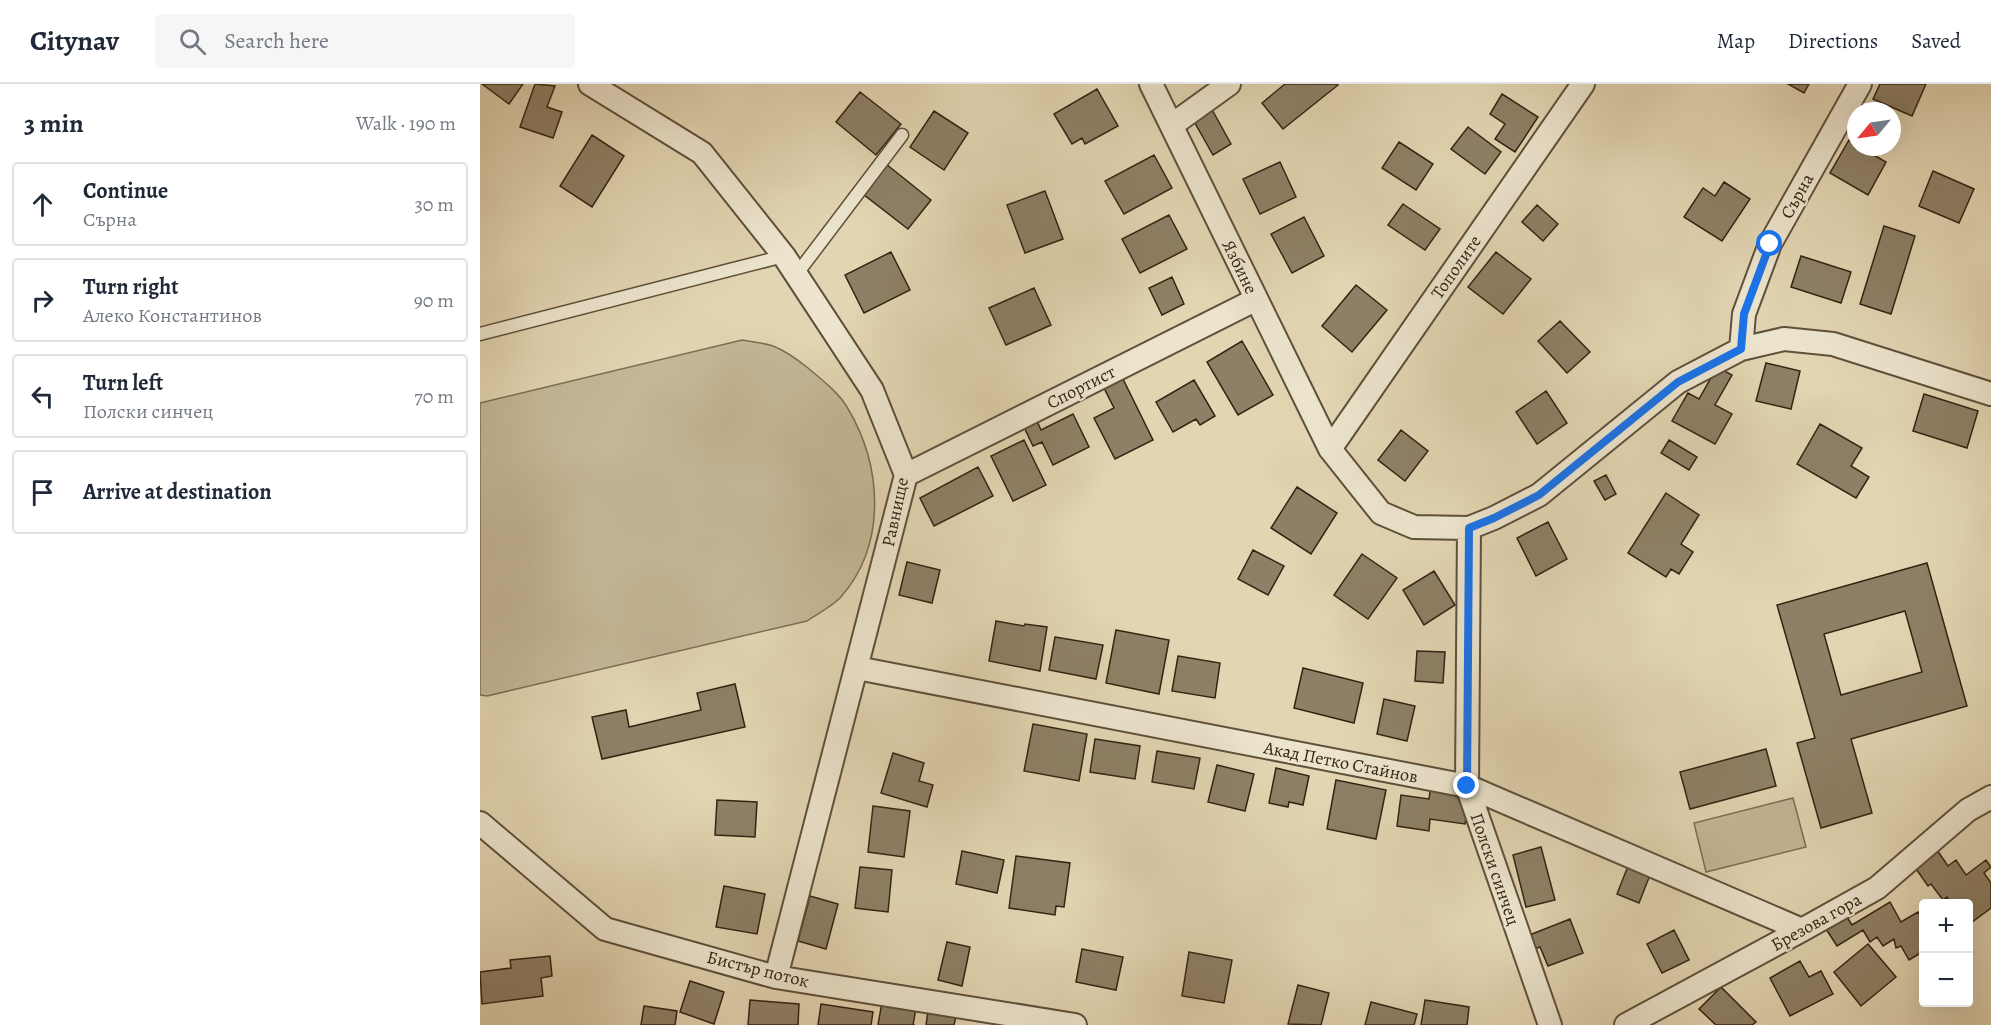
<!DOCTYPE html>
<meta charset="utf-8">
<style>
:root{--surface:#fff;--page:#f6f6f7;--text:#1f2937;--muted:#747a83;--line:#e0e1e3}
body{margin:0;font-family:Alegreya,serif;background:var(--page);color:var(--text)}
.controls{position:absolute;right:18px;bottom:18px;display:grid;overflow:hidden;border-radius:6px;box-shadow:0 6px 24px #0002}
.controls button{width:54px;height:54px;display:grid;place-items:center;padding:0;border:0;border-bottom:2px solid var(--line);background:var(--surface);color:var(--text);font:30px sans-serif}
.compass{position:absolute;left:1367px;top:18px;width:54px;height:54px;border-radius:50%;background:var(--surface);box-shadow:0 6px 24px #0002;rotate:241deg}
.stop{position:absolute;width:18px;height:18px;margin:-14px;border:4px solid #1a73e8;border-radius:50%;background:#fff}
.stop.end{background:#1a73e8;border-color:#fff;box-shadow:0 2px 6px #0008}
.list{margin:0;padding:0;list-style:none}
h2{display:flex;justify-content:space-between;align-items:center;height:78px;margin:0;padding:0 24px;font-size:26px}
h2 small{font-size:20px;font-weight:400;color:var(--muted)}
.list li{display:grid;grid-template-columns:39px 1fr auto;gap:18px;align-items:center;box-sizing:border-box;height:84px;margin:0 12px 12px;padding:0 12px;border:2px solid var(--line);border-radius:6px}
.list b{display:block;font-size:22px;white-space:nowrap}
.list p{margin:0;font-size:20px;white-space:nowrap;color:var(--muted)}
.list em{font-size:20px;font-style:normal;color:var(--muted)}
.icon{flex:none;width:33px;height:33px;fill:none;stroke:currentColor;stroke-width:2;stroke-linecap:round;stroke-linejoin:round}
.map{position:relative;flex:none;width:1511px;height:941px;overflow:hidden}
header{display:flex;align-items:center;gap:36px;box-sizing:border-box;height:84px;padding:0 30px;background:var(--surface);border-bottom:2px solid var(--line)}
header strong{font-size:28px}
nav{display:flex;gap:33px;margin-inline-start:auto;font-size:21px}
.search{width:420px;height:54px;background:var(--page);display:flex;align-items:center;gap:15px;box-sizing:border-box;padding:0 21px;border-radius:6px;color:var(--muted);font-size:22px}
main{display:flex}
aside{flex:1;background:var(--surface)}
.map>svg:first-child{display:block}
.green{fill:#c4b797;stroke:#7b6e55;stroke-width:1.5}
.building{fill:#8e8066;stroke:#322413;stroke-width:1.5;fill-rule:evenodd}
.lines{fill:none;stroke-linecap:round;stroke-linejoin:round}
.lane-casing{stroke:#5e503b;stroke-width:15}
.street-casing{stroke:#5e503b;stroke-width:26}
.lane{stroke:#ece4cd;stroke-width:12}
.street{stroke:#ece4cd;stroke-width:22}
.route{stroke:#1a73e8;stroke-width:8}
.labels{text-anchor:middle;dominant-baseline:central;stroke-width:4.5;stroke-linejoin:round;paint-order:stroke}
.street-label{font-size:18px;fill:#322413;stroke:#ece4cd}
</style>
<header>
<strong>Citynav</strong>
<div class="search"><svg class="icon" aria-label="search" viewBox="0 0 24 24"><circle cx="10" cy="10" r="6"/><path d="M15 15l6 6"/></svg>Search here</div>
<nav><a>Map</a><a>Directions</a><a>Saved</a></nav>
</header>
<main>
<aside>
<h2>3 min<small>Walk · 190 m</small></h2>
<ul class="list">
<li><svg class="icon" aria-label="ahead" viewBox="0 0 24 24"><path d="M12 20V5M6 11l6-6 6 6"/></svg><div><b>Continue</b><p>Сърна</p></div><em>30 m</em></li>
<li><svg class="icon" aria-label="right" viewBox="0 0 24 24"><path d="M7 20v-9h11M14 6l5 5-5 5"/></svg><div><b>Turn right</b><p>Алеко Константинов</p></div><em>90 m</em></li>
<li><svg class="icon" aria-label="left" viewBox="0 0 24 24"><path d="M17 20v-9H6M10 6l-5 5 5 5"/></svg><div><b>Turn left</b><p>Полски синчец</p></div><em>70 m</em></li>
<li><svg class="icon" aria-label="arrive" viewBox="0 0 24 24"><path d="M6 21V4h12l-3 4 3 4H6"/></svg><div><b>Arrive at destination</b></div></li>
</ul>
</aside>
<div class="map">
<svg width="1511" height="941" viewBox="0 0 1511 941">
<rect width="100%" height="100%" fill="#e2d5b2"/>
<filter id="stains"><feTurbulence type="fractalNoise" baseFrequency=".00333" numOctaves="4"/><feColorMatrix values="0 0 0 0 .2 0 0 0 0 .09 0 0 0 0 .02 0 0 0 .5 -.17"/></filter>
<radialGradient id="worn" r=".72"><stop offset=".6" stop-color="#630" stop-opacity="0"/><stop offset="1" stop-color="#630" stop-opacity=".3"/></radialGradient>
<path class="green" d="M262,256C272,258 284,259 293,262C306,267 318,276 328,284C341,295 358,308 367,323C402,381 408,460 360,514C351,523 337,530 327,537L7,612L0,611V319Z
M1313,714L1326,763L1226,788L1214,739Z"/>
<path class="building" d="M2,0H43L29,20Z
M55,0L75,2L67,23L82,28L73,54L40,43Z
M805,0H857L858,1L803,45L782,19Z
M1308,0H1329L1324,9Z
M1400,0H1446L1432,32L1393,15Z
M617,5L638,42L605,60L602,54L592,60L574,30Z
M380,8L421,40L396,71L356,38Z
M1022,10L1058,33L1035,68L1015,55L1025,40L1010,30Z
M730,22L751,60L733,71L711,32Z
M454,27L488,49L464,86L430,63Z
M988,43L1021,68L1005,90L971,65Z
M112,51L144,72L112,123L80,102Z
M1369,56L1376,60V63H1380L1406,78L1388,111L1350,89Z
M919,58L953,80L936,106L902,84Z
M674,71L692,104L644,130L625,97Z
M800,78L816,113L780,130L763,95Z
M406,80L451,116L428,145L383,110Z
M1453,87L1494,105L1479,139L1439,122Z
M1244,98L1270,115L1242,157L1204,133L1223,104L1235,112Z
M565,107L583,155L545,169L527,121Z
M923,120L960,145L945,166L908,141Z
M1057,121L1078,140L1063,157L1042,138Z
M689,131L707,165L660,189L642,155Z
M824,133L844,172L812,189L791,150Z
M1404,142L1435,152L1411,230L1380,220Z
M411,168L430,206L384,229L365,191Z
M1016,168L1051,195L1023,230L988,203Z
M1321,172L1371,188L1361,219L1311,203Z
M692,193L704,220L682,231L669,204Z
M876,201L907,226L872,268L842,242Z
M554,204L571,241L526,261L509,224Z
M1080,237L1110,268L1087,289L1058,257Z
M762,257L793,311L758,331L727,278Z
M1286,279L1320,287L1311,325L1276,317Z
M1237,283L1252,291L1235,321L1252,330L1235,360L1192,337L1208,309L1219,315Z
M642,293L673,356L635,375L614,334L634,324L623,302Z
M714,296L735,332L720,341L716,335L693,348L676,318Z
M1066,307L1087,339L1057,360L1036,328Z
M1444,310L1498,327L1487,364L1433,347Z
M593,330L609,363L573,381L562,358L553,362L544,343L557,337L561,346Z
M1340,340L1382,364L1371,382L1389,393L1376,414L1317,380Z
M921,346L948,367L925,397L898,376Z
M544,356L566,401L533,417L511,372Z
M1189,356L1217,373L1209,386L1181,369Z
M498,383L513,412L454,442L440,414Z
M1126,391L1136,410L1125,416L1114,397Z
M817,403L857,429L831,470L791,444Z
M1186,409L1219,431L1201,460L1213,468L1199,490L1191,485L1186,493L1148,469Z
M1068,438L1087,475L1056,492L1037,454Z
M773,466L804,482L788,511L758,495Z
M882,470L917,494L888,535L854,511Z
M427,478L460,486L452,519L419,511Z
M1447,479L1487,622L1371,655L1392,729L1341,744L1317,659L1335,654L1297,521ZM1425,527L1442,588L1361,611L1344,550Z
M954,487L975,521L944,541L923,506Z
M516,537L544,542L545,540L567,543L560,587L509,577Z
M636,546L689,556L679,610L626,599Z
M575,553L623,561L616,595L569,586Z
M937,567L965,568L963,599L935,597Z
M698,572L740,579L735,614L692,607Z
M823,584L883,599L874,639L814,624Z
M255,600L265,643L122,675L112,633L146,626L149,643L221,626L217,609Z
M904,615L935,622L927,657L897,650Z
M553,640L607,650L599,697L544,687Z
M615,655L660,662L655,695L610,688Z
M1286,665L1296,702L1210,725L1200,688Z
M677,667L720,674L714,705L672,698Z
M413,669L444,679L439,697L453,701L447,723L401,709Z
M737,681L774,690L765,727L728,718Z
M796,684L829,692L823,721L809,718L808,723L789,719Z
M856,696L906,706L896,755L847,745Z
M951,700L977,704L988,721L985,740L950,735L949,747L917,742L921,711L949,715Z
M237,716L277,718L275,753L235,751Z
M393,722L430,727L424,773L388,768Z
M1061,763L1075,816L1046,823L1033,771Z
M1457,766L1468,782L1476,776L1486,791L1506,776L1511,783L1504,789L1511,799V824L1488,841V820H1472L1467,813L1463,816L1451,800L1448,802L1434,782Z
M482,767L524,776L517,809L476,800Z
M536,772L590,779L584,823L576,822L575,831L529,824Z
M1148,782L1170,791L1159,819L1137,810Z
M380,783L412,786L408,828L375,824Z
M244,802L285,810L277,850L236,843Z
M330,812L358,820L346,865L318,857Z
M1410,818L1421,838L1438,828L1444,836V867L1429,876L1421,862L1416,864L1414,855L1403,862L1397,853L1390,858L1383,846L1357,862L1346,845L1367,833L1372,841Z
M1090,835L1103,869L1068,882L1060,863L1052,866L1047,852Z
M1194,846L1209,876L1182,889L1167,860Z
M467,858L490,863L482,902L458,896Z
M1388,860L1416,893L1381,922L1354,888Z
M602,865L643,873L636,906L596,898Z
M709,868L752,876L744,919L702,912Z
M70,872L72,892L61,894L63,912L2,920L0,888L31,884L30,876Z
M1320,877L1329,893L1341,887L1353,910L1310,932L1290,894Z
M210,897L244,908L234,940L200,928Z
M818,901L849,909L841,941L808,940Z
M1241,903L1276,938L1272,941H1236L1219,925Z
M270,916L319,920L318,941H268Z
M945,916L989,923L987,941H941Z
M402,918L436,924L433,941H435H398Z
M891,918L937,930L934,941H885Z
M341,920L393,928L391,941H338Z
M164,922L197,927L195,941H161Z
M448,927L476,932L474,941H446Z"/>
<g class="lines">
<defs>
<path id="lane" d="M316,191L422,51
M0,250L304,172"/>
<path id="street" d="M110,0L222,69L304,172L392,306L426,391L296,893
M671,0L850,365L901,429L934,443L989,444L1014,434L1059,411L1198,298L1261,265L1304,255L1353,260L1511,310
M692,41L749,0
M1261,265L1264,230L1290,160L1380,0
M850,365L1103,0
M426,391L775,216
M989,444L987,702L1070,941
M377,584L987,702L1322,846
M0,739L125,845L296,893L595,941
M1146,941L1322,846L1397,804L1488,726L1511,713"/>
</defs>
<use href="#lane" class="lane-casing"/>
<use href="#street" class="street-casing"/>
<use href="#lane" class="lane"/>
<use href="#street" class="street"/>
</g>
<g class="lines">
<path class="route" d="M987,702L989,444L1014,434L1059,411L1198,298L1261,265L1264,230L1290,160"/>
</g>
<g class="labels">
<g class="street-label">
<text transform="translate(1317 112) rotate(-61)">Сърна</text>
<text transform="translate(760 183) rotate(64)">Язбине</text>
<text transform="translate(976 183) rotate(-55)">Тополите</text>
<text transform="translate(601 303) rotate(-27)">Спортист</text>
<text transform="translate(415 428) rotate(-78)">Равнище</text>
<text transform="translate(861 678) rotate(11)">Акад Петко Стайнов</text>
<text transform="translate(1015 785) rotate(71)">Полски синчец</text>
<text transform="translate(1336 838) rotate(-29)">Брезова гора</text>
<text transform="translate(278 885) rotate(14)">Бистър поток</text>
</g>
</g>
<rect width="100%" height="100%" filter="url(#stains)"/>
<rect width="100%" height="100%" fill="url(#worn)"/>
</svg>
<div class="controls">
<button>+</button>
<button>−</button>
</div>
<svg class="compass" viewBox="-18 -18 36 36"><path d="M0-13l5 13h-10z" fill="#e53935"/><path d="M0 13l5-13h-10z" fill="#747a83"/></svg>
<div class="stop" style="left:1290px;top:160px"></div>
<div class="stop end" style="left:987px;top:702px"></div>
</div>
</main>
